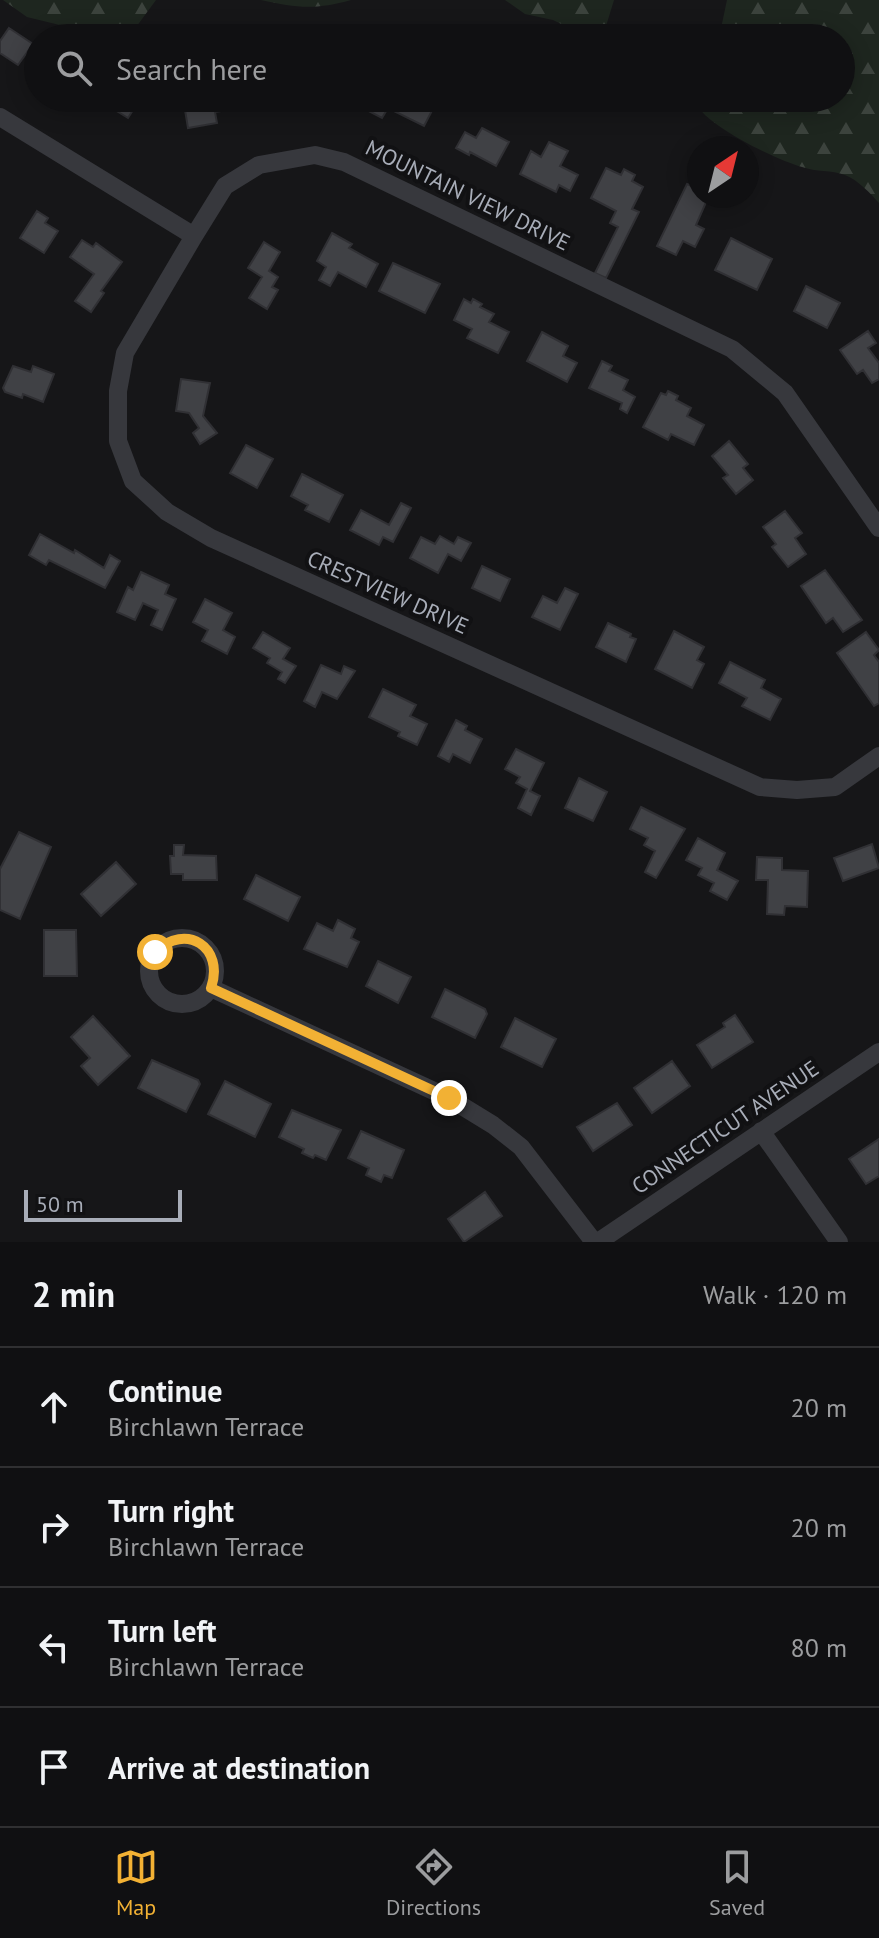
<!DOCTYPE html>
<meta charset="utf-8">
<style>
:root{--surface:#101012;--page:#19191b;--text:#f1f3f6;--muted:#9c9d9f;--line:#303032;--accent:#f2b134}
body{margin:0;font-family:"PT Sans",sans-serif;background:var(--page);color:var(--text)}
.compass{position:absolute;left:687px;top:136px;width:72px;height:72px;border-radius:50%;background:var(--surface);box-shadow:0 4px 20px #0003;rotate:35deg}
.scale{position:absolute;left:24px;bottom:20px;width:158px;box-sizing:border-box;padding-left:8px;border:4px solid #a8adb8;border-top:0;font-size:22px;line-height:28px;white-space:nowrap;color:#a8adb8;-webkit-text-stroke:6px #111113;paint-order:stroke}
.stop{position:absolute;width:24px;height:24px;margin:-18px;border:6px solid #f2b134;border-radius:50%;background:#fff}
.stop.end{background:#f2b134;border-color:#fff;box-shadow:0 2px 8px #0008}
.list{margin:0;padding:0;list-style:none}
h2{display:flex;justify-content:space-between;align-items:center;height:104px;margin:0;padding:0 32px;font-size:34px}
h2 small{font-size:26px;font-weight:400;color:var(--muted)}
.list li{display:grid;grid-template-columns:52px 1fr auto;gap:24px;align-items:center;box-sizing:border-box;height:120px;padding:0 32px;border-top:2px solid var(--line)}
.list b{display:block;font-size:30px;white-space:nowrap}
.list p{margin:0;font-size:26px;white-space:nowrap;color:var(--muted)}
.list em{font-size:26px;font-style:normal;color:var(--muted)}
.icon{flex:none;width:44px;height:44px;fill:none;stroke:currentColor;stroke-width:2;stroke-linecap:round;stroke-linejoin:round}
.map{position:relative;flex:none;width:879px;height:1242px;overflow:hidden}
.search{position:absolute;background:var(--surface);box-shadow:0 4px 20px #0003;left:24px;right:24px;top:24px;height:88px;display:flex;align-items:center;gap:20px;box-sizing:border-box;padding:0 28px;border-radius:44px;color:var(--muted);font-size:30px}
.sheet{height:584px;background:var(--surface)}
nav{display:flex;justify-content:space-around;align-items:center;box-sizing:border-box;height:112px;border-top:2px solid var(--line);background:var(--surface);font-size:22px;color:var(--muted)}
nav a{display:grid;justify-items:center;gap:4px}
nav .on{color:var(--accent)}
.map>svg:first-child{display:block}
.forest{fill:url(#forest-firs)}
.building{fill:#404145;stroke:#303034;stroke-width:2}
.lines{fill:none;stroke-linecap:round;stroke-linejoin:round}
.minor{stroke:#37383d;stroke-width:18}
.route{stroke:#f2b134;stroke-width:10}
.labels{text-anchor:middle;dominant-baseline:central;stroke-width:8;stroke-linejoin:round;paint-order:stroke}
.street-label{font-size:22px;fill:#a8adb8;stroke:#111113}
</style>
<div class="map">
<svg width="879" height="1242" viewBox="0 0 879 1242">
<defs>
<pattern id="forest-firs" width="22" height="20" patternUnits="userSpaceOnUse" patternTransform="scale(2)"><rect width="22" height="20" fill="#1e261f"/><path d="M5 1l3.5 6h-7zM16 11l3.5 6h-7z" fill="#3c433d"/></pattern>
</defs>
<rect width="100%" height="100%" fill="#161618"/>
<path class="forest" d="M3,0H156L128,38H83L68,27L27,17Z
M261,0H351C315,10 297,8 261,0Z
M505,0H614L606,26L592,32H578L553,20L525,14Z
M727,0H879V203C870,193 858,180 845,175C832,170 816,172 802,167C777,160 700,124 693,98H841V38H719Z"/>
<path class="building" d="M9,28L33,44L18,65L0,53V41Z
M105,98H139L140,99L128,118L102,102Z
M183,98H196L197,103L226,98L228,110L215,112L217,123L188,128Z
M366,98H432L437,101L424,126L388,108L382,118L361,107Z
M482,128L509,142L496,166L470,152L469,155L456,148L465,132L476,138Z
M549,142L568,151L560,166L578,175L570,191L559,185L556,192L520,174L531,151L541,157Z
M606,168L621,175L624,169L635,175L632,181L643,187L632,209L639,212L606,278L595,273L618,227L610,223L616,211L591,198Z
M687,184L699,189L698,196L707,200L696,225L704,229L695,247L683,241L676,255L657,246Z
M37,211L48,218L45,223L58,231L44,253L20,238Z
M332,233L352,244L349,248L378,264L366,287L338,272L330,286L319,280L326,267L317,261Z
M731,238L772,259L757,290L715,270Z
M82,240L93,247L96,243L122,262L101,291L104,293L91,312L75,301L94,274L70,257Z
M264,242L280,252L269,271L278,277L272,287L278,290L267,309L249,298L262,277L248,268Z
M393,263L440,284L425,313L379,291Z
M806,286L840,303L827,328L794,311Z
M464,299L471,303L473,299L482,304L480,307L494,314L489,322L509,332L498,353L467,338L472,329L454,320Z
M868,331L876,343L868,348L879,363V379L872,383L863,370L857,374L840,350Z
M542,332L568,346L563,356L577,363L567,382L527,361Z
M602,361L612,366L609,371L628,380L623,390L635,397L627,413L620,409L622,403L589,388Z
M13,366L31,372L33,366L54,374L43,402L23,394L22,398L5,392L3,388Z
M181,379L210,383L203,416L217,433L200,444L193,433L199,428L189,413L176,411Z
M668,391L678,396L676,400L691,408L687,416L704,425L694,445L671,434L668,440L643,427L661,393L666,395Z
M729,441L748,464L743,468L753,480L736,494L723,478L728,475L712,456Z
M246,445L273,459L257,488L230,473Z
M302,474L343,495L329,522L305,510L308,505L291,496Z
M401,503L411,508L393,542L383,537L379,545L350,530L361,510L389,525Z
M785,511L802,533L795,538L806,554L788,567L772,547L776,544L763,527Z
M40,534L74,553L75,550L104,568L110,555L120,561L105,588L49,560L46,565L29,555Z
M440,536L454,544L458,537L471,543L461,561L448,554L438,573L410,558L421,537L435,544Z
M482,566L510,579L500,601L472,588Z
M825,570L862,620L843,632L833,618L826,623L801,586Z
M141,572L169,585L165,594L176,599L162,630L151,625L158,610L143,603L135,620L117,612L128,587L133,590Z
M565,588L578,594L560,630L532,617L543,596L557,603Z
M205,599L232,613L223,630L235,637L227,654L202,641L208,630L193,622Z
M608,623L631,634L630,637L636,639L626,662L596,647Z
M674,631L704,647L697,660L704,664L692,688L655,669Z
M263,632L290,648L283,659L296,666L285,683L278,679L282,672L267,663L270,658L253,648Z
M866,632L879,650L874,655L879,662V703L874,706L837,653Z
M730,662L765,680L761,688L781,699L770,720L742,706L747,698L719,683Z
M321,665L341,674L344,666L355,671L337,699L322,692L315,707L304,701Z
M383,689L416,705L410,716L427,724L417,745L398,736L400,732L369,717Z
M456,720L467,726L465,730L482,739L470,763L453,754L449,762L438,756Z
M516,749L544,763L530,791L540,796L531,815L518,808L527,789L516,783L520,777L505,769Z
M579,778L607,792L593,821L565,808Z
M641,807L685,829L656,878L645,872L655,851L644,845L648,838L630,829Z
M19,832L51,847L20,919L0,910V869Z
M698,838L725,853L717,870L738,881L727,900L710,891L714,883L698,875L702,868L686,860Z
M872,844L879,868L843,881L834,858Z
M174,845H184L183,855L216,856L217,880H183V874H171L170,856H174Z
M757,857L782,858V870L808,871L807,907L785,906L784,915L767,914L768,880H756Z
M116,862L136,884L101,916L81,894Z
M256,875L300,897L288,921L244,899Z
M338,920L355,929L351,938L359,942L347,967L304,949L317,923L333,931Z
M44,930H76L77,976H44Z
M378,961L411,977L398,1003L366,986Z
M445,989L485,1009L487,1014L475,1038L432,1017Z
M735,1015L753,1042L712,1068L697,1045L725,1027L723,1023Z
M93,1016L130,1056L98,1085L81,1066L90,1058L71,1037Z
M515,1018L556,1039L542,1067L501,1047Z
M152,1060L198,1080L200,1084L186,1112L138,1088Z
M672,1061L690,1086L652,1113L634,1088Z
M225,1081L271,1104L255,1137L208,1114Z
M617,1103L632,1125L593,1151L577,1127Z
M292,1110L341,1130L326,1160L315,1155L313,1158L302,1153L304,1149L279,1137Z
M361,1131L404,1150L392,1178L384,1175L381,1182L366,1175L369,1168L348,1158Z
M879,1139V1176L866,1184L849,1159Z
M485,1192L502,1216L464,1242L448,1219Z"/>
<g class="lines">
<path class="minor" d="M0,117L194,236L225,186L259,165L315,155L344,162L732,349L785,393L879,528
M194,236L125,353L118,391V441L133,481L167,512L211,538L760,787L797,790L835,787L879,756
M149 971a33 33 0 1 1 66 0a33 33 0 1 1-66 0Z
M211,988L449,1098L493,1125L521,1147L594,1242
M761,1131L839,1242
M598,1242L879,1052"/>
</g>
<g class="lines">
<path class="route" d="M155,952C186,922 225,947 211,988L449,1098"/>
</g>
<g class="labels">
<g class="street-label">
<text transform="translate(468 195) rotate(26)">MOUNTAIN VIEW DRIVE</text>
<text transform="translate(388 592) rotate(24)">CRESTVIEW DRIVE</text>
<text transform="translate(725 1127) rotate(-34)">CONNECTICUT AVENUE</text>
</g>
</g>
</svg>
<svg class="compass" viewBox="-18 -18 36 36"><path d="M0-13l5 13h-10z" fill="#e53935"/><path d="M0 13l5-13h-10z" fill="#9c9d9f"/></svg>
<div class="scale">50 m</div>
<div class="stop" style="left:155px;top:952px"></div>
<div class="stop end" style="left:449px;top:1098px"></div>
<div class="search"><svg class="icon" aria-label="search" viewBox="0 0 24 24"><circle cx="10" cy="10" r="6"/><path d="M15 15l6 6"/></svg>Search here</div>
</div>
<section class="sheet">
<h2>2 min<small>Walk · 120 m</small></h2>
<ul class="list">
<li><svg class="icon" aria-label="ahead" viewBox="0 0 24 24"><path d="M12 20V5M6 11l6-6 6 6"/></svg><div><b>Continue</b><p>Birchlawn Terrace</p></div><em>20 m</em></li>
<li><svg class="icon" aria-label="right" viewBox="0 0 24 24"><path d="M7 20v-9h11M14 6l5 5-5 5"/></svg><div><b>Turn right</b><p>Birchlawn Terrace</p></div><em>20 m</em></li>
<li><svg class="icon" aria-label="left" viewBox="0 0 24 24"><path d="M17 20v-9H6M10 6l-5 5 5 5"/></svg><div><b>Turn left</b><p>Birchlawn Terrace</p></div><em>80 m</em></li>
<li><svg class="icon" aria-label="arrive" viewBox="0 0 24 24"><path d="M6 21V4h12l-3 4 3 4H6"/></svg><div><b>Arrive at destination</b></div></li>
</ul>
</section>
<nav>
<a class="on"><svg class="icon" aria-label="map" viewBox="0 0 24 24"><path d="M3 6l6-2 6 2 6-2v14l-6 2-6-2-6 2zM9 4v14M15 6v14"/></svg>Map</a>
<a><svg class="icon" aria-label="directions" viewBox="0 0 24 24"><path d="M12 3l9 9-9 9-9-9zM9 14v-3h6M13 9l2 2-2 2"/></svg>Directions</a>
<a><svg class="icon" aria-label="saved" viewBox="0 0 24 24"><path d="M7 4h10v16l-5-4-5 4z"/></svg>Saved</a>
</nav>
